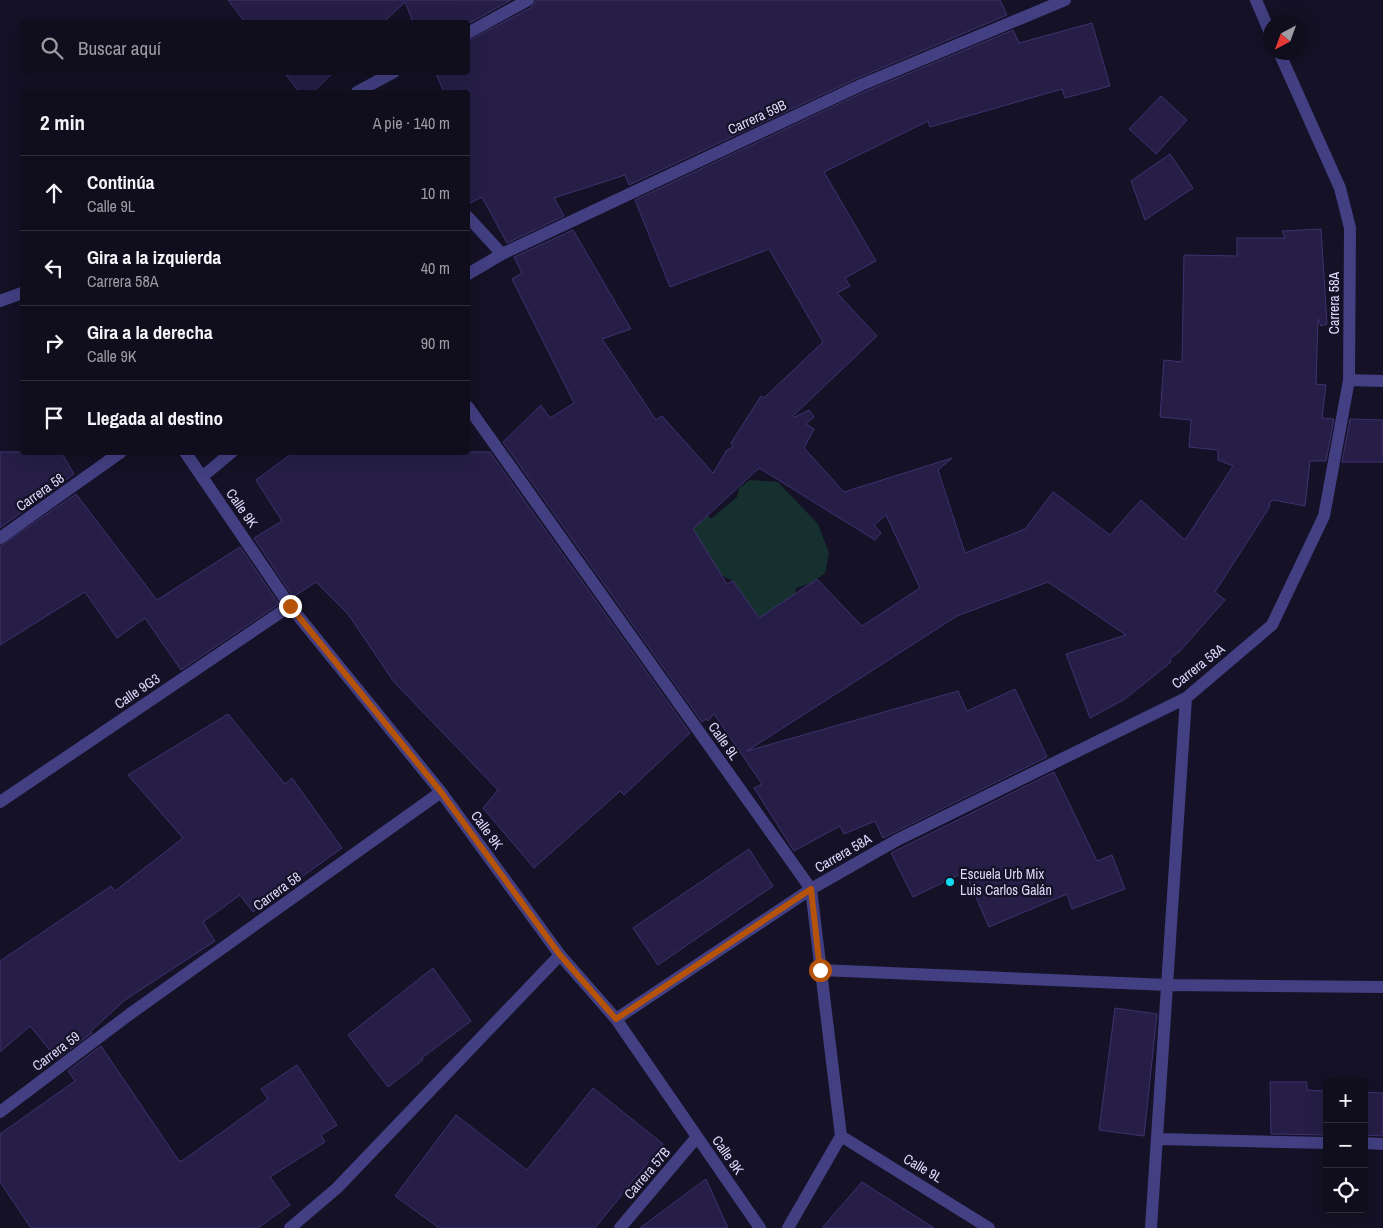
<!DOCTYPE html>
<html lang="es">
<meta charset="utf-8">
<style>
:root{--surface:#100d1c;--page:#1e1b29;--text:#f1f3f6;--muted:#9c9ca3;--line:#302d3b}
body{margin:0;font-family:"Archivo Narrow",sans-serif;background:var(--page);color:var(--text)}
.controls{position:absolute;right:15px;bottom:15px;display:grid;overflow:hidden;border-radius:5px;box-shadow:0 5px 20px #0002}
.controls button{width:45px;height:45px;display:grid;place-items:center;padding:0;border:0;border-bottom:1px solid var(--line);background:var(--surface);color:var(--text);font:25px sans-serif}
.compass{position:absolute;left:1263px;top:15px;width:45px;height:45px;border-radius:50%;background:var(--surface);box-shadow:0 5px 20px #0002;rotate:221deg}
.stop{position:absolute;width:15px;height:15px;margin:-11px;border:4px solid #b45309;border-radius:50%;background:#fff}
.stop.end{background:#b45309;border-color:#fff;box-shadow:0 1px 5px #0008}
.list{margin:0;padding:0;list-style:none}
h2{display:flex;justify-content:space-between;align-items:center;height:65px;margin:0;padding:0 20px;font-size:21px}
h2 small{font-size:16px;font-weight:400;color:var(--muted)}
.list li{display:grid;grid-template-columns:32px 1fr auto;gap:15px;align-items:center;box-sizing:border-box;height:75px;padding:0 20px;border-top:1px solid var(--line)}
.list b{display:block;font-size:19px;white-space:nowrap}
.list p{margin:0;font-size:16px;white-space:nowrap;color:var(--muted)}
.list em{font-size:16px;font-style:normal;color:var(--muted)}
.icon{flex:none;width:28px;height:28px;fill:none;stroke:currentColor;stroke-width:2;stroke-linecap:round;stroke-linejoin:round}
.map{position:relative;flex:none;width:1383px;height:1228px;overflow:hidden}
.search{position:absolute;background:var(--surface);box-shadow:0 5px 20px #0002;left:20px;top:20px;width:450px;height:55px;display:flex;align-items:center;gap:12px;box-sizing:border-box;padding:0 18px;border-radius:5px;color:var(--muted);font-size:19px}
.panel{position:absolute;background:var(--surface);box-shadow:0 5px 20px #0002;left:20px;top:90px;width:450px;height:365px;border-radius:5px}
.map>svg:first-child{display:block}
.green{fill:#15302f}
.building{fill:#261e46;stroke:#3e3270;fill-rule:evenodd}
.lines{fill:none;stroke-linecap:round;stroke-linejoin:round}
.street{stroke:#423f82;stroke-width:12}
.route{stroke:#b45309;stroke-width:6}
.poi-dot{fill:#12daef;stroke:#151126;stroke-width:2}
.labels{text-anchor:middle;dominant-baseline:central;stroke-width:4.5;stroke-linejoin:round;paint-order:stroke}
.street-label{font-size:14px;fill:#ddd9fc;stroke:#151126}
.poi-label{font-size:14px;fill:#ddd9fc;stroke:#151126;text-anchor:start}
</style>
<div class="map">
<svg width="1383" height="1228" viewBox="0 0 1383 1228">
<rect width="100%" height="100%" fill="#151126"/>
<path class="green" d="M676,476L711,519L737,497L739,488L750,480L778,482L818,524L829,553L825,573L811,583L796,588L794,604L774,629L755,613L733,581L721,575L677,504Z"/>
<path class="building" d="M228,0H511L468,24L413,22L405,2L384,22H245Z
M536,0H1000L1007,15L858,78L629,185L625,175L554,198L564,216L507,243L482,197L468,204V92H444L435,72H468V41L532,7Z
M1092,23L1110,86L1065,98L1062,89L930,127L928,121L824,172L876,261L845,278L850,286L837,293L877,336L793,416L795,417L809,410L814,417L806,424L814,429L804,448L844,492L952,458L938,470L965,553L1025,529L1053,492L1110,535L1141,500L1185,540L1233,466L1218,460V450L1189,447L1191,420L1160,417L1164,360L1182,362L1184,255L1237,256V238H1285L1282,231L1321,229L1327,324L1321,326L1318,319L1316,384L1326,385L1322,418L1334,419L1326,461H1310L1305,506L1274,500L1270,502L1269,508L1215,592L1225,600L1180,651L1170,659L1171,662L1125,699L1090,718L1066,654L1126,635L1048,582L957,616L747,751L958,691L967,711L1015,689L1041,744L1047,757L883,838L875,821L844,834L840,826L794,851L754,788L762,784L714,714L708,721L706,719L702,722L503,442L541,405L550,418L574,403L512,279L522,273L514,257L573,230L631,329L602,339L656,420L662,416L713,473L727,450L733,447L731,443L761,396L764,398L823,342L769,249L670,287L635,200L864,92L1013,30L1019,43ZM759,468L875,540L881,533L874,525L886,515L920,588L862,626L817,579L759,618L733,581L727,584L693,529Z
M284,72H334L313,92H299Z
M1161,96L1187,120L1156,154L1129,129Z
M1170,154L1193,188L1145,220L1131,181Z
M1350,419L1383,420V462H1342Z
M0,452H61L74,474L0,528Z
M294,452H490L690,733L624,795L620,791L534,868L483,808L498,790L394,682L348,614L316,582L293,597L254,538L282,521L256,480Z
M76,494L157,600L240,547L279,604L181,670L145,618L117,638L85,592L0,645V546Z
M228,714L285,784L292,778L342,848L253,912L240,895L203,922L215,941L125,1000L91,1031L92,1033L57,1059L30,1026L0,1052V961L111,886L115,891L183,838L128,775Z
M1054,772L1097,861L1112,855L1125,889L1072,909L1067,894L989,927L965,872L913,897L891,853Z
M749,849L773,886L658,965L633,928Z
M433,968L471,1021L422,1058L423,1060L388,1087L348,1035Z
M1115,1008L1157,1014L1144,1136L1099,1130Z
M101,1046L179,1161H182L268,1099L261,1089L297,1065L337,1125L321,1135L325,1142L270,1177L290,1205L258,1228H31L0,1182V1134L75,1081L68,1071Z
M1270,1082H1307V1090L1327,1091V1135L1271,1134Z
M593,1088L663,1144L595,1228H439L395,1196L456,1115L527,1170Z
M1364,1092L1383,1093V1136L1364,1135Z
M706,1179L728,1228H640Z
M862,1182L934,1228H822Z"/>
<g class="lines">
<path class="street" d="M1256,0L1270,33
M468,33L528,0
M357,92L394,72
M468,217L502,254
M468,274L502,254L861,85L1065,0
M0,301L22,293
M1349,380L1383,381
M468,407L811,889L841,1136L788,1228
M185,452L290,606L441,792L560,955L616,1019L760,1228
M202,477L232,452
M0,538L121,452
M0,802L290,606
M820,970L1168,985L1383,987
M616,1019L811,889L897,840L1186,698L1272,625L1324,516L1349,380L1350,228L1340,188L1279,52
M0,1112L130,1014L441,792
M841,1136L989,1228
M1158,1139L1327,1143
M1364,1143L1383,1144
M290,1228L337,1188L560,955
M620,1228L697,1137
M1151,1228L1186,698"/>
</g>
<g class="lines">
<path class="route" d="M290,606L441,792L560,955L616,1019L811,889L820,970"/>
</g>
<circle class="poi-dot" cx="950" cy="882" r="5"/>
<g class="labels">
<g class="street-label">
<text transform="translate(757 117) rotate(-25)">Carrera 59B</text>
<text transform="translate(1334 303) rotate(-90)">Carrera 58A</text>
<text transform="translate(40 492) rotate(-35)">Carrera 58</text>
<text transform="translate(242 508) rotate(55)">Calle 9K</text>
<text transform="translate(1198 666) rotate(-38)">Carrera 58A</text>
<text transform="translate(137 691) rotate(-34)">Calle 9G3</text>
<text transform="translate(724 741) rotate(55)">Calle 9L</text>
<text transform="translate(487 830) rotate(54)">Calle 9K</text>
<text transform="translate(843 853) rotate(-30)">Carrera 58A</text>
<text transform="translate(277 891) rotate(-36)">Carrera 58</text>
<text transform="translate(56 1051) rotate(-37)">Carrera 59</text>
<text transform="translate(728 1155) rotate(55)">Calle 9K</text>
<text transform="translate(923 1168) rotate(31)">Calle 9L</text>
<text transform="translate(647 1173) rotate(-50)">Carrera 57B</text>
</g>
<g class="poi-label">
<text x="960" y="874">Escuela Urb Mix<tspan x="960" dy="16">Luis Carlos Galán</tspan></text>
</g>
</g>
</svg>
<div class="controls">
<button>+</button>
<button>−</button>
<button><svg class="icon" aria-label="locate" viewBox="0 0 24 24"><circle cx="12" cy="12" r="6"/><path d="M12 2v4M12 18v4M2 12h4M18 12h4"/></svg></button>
</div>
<svg class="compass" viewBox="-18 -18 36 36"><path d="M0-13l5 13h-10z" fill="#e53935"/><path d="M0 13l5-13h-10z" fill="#9c9ca3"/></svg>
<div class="stop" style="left:820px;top:970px"></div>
<div class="stop end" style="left:290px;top:606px"></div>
<div class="search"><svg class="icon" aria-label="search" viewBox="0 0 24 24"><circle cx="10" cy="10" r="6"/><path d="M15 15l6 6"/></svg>Buscar aquí</div>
<section class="panel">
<h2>2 min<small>A pie · 140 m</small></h2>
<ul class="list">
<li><svg class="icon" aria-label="ahead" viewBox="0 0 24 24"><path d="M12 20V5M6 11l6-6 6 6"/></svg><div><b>Continúa</b><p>Calle 9L</p></div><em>10 m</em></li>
<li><svg class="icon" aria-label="left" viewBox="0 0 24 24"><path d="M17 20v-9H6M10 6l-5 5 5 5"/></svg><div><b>Gira a la izquierda</b><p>Carrera 58A</p></div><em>40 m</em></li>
<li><svg class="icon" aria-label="right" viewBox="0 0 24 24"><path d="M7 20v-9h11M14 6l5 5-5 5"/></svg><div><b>Gira a la derecha</b><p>Calle 9K</p></div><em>90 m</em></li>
<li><svg class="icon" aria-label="arrive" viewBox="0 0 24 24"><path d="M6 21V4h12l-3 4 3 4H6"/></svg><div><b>Llegada al destino</b></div></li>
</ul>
</section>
</div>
